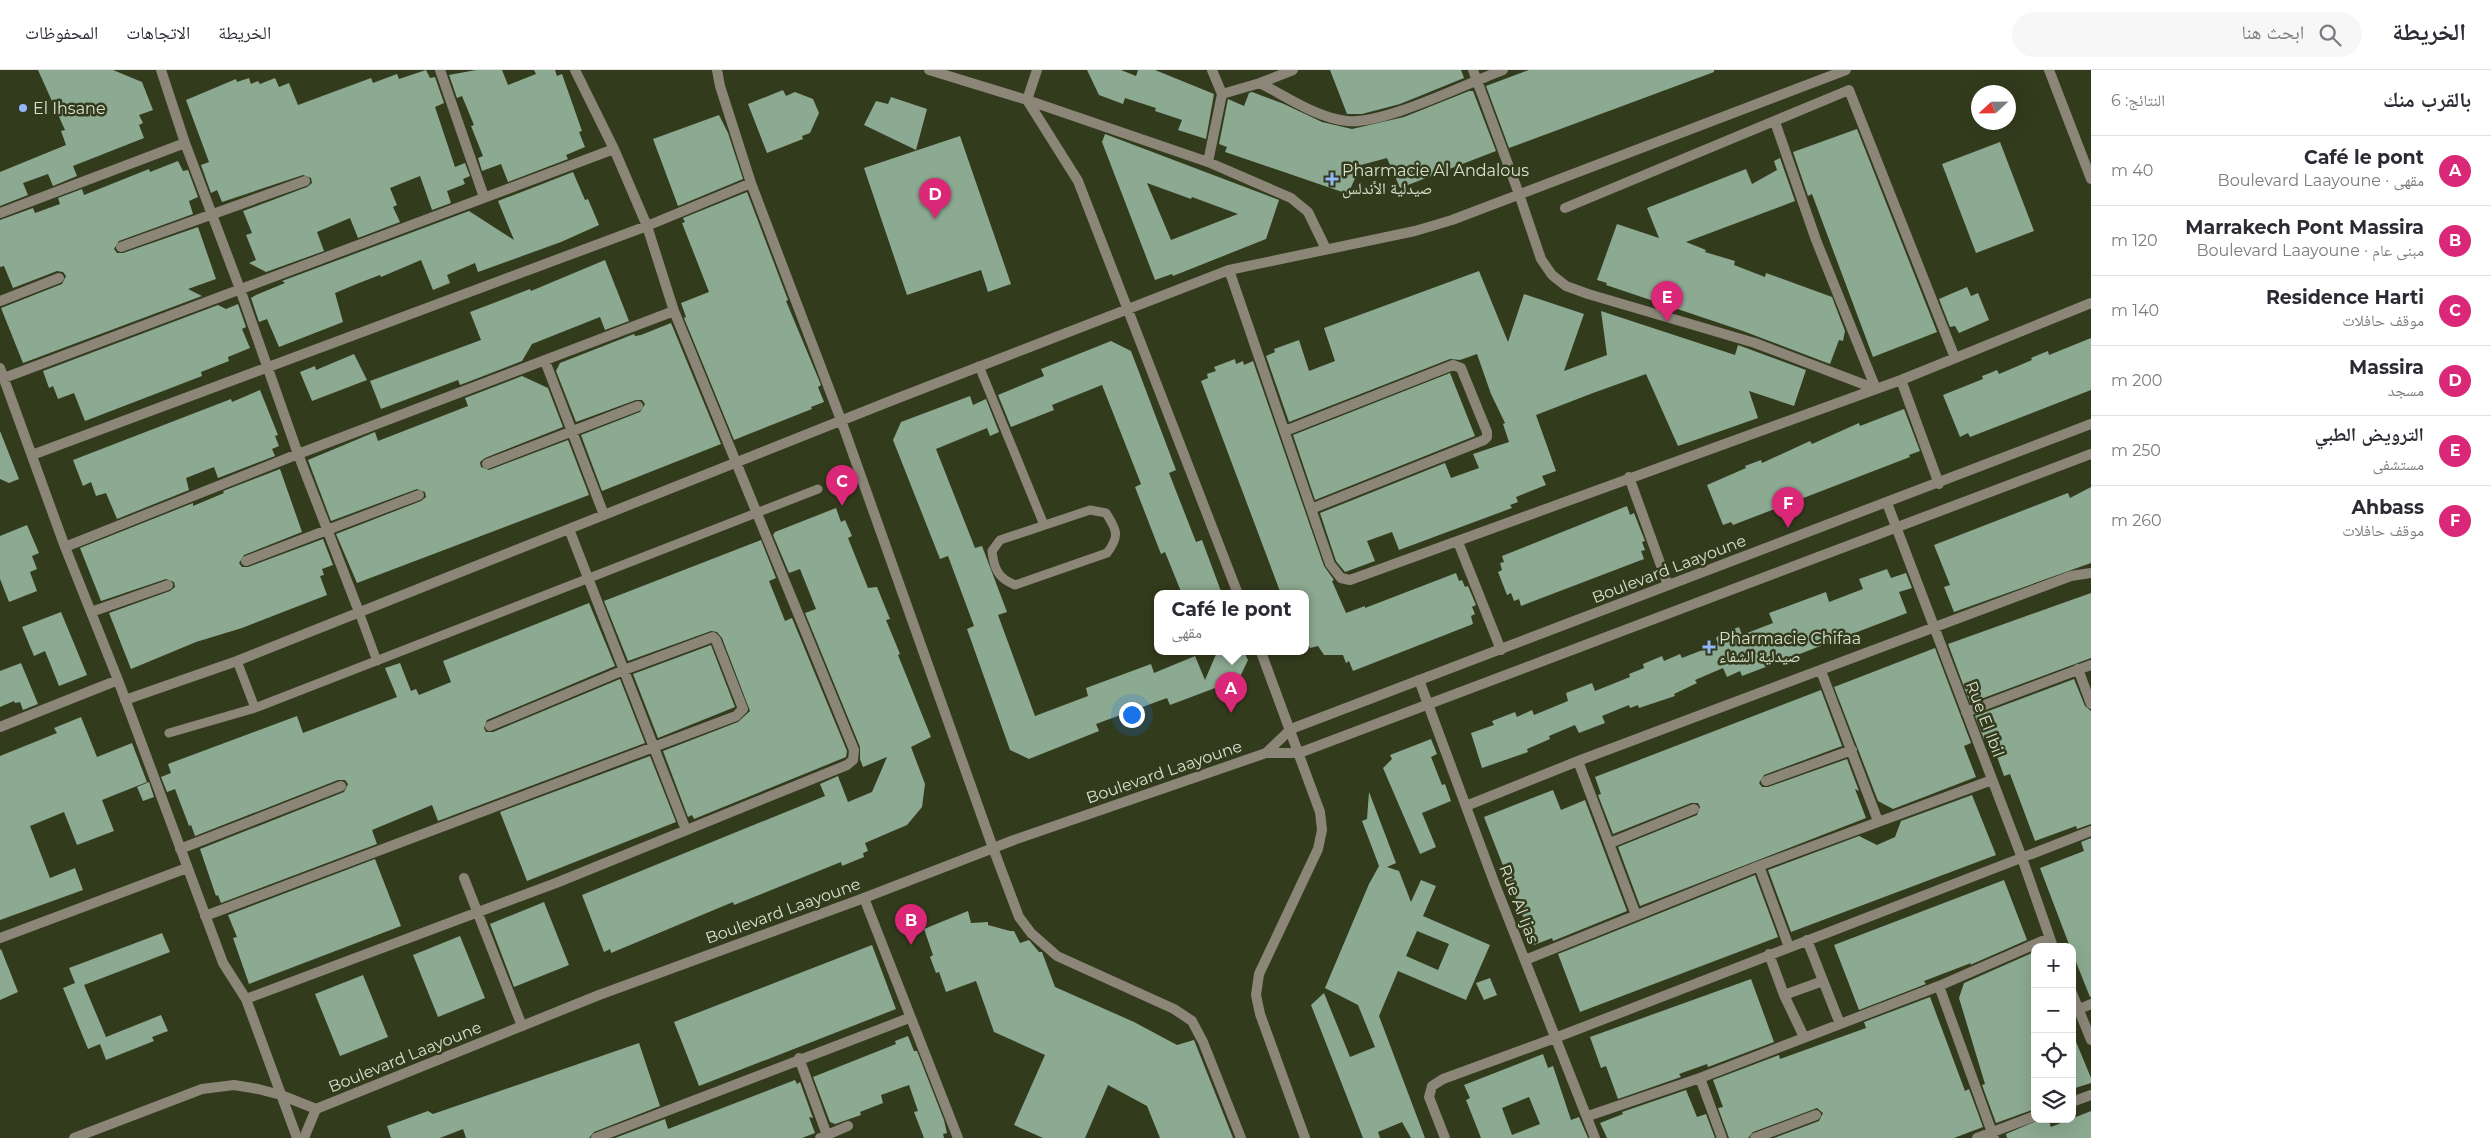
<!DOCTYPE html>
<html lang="ar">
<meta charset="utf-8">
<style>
:root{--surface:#fff;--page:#f7f7f7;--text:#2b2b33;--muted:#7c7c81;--line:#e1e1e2;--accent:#db2777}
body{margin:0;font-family:Montserrat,"Noto Naskh Arabic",sans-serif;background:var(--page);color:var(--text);direction:rtl}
.controls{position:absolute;right:15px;bottom:15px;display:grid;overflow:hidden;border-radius:10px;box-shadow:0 5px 20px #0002}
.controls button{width:45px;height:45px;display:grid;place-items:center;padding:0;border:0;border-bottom:1px solid var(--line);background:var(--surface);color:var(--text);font:25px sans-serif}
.compass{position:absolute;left:1971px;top:15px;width:45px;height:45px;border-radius:50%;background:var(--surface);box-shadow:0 5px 20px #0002;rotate:248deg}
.you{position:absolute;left:1131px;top:644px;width:18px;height:18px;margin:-12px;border:4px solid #fff;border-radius:50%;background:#1a73e8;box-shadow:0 0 0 8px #1a73e833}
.badge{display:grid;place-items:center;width:32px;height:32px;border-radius:50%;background:var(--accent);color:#fff;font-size:16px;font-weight:700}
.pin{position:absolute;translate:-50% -41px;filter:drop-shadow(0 1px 2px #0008)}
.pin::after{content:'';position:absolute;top:26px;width:18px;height:15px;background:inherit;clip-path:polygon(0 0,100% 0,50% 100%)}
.popup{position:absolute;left:1154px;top:520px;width:155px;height:65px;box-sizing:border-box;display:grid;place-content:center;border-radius:10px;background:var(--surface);filter:drop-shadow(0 1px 4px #0005);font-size:16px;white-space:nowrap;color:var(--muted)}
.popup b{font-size:19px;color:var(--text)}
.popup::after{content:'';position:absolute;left:50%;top:100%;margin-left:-10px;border:10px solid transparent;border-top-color:var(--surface)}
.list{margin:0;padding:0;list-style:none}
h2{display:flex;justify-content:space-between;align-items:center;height:65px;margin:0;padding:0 20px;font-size:21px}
h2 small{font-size:16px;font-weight:400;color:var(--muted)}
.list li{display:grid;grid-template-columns:32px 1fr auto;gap:15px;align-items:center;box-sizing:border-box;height:70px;padding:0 20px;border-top:1px solid var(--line)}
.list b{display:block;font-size:19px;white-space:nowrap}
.list p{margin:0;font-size:16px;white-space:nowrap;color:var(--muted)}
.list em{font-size:16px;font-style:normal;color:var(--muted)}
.icon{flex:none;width:28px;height:28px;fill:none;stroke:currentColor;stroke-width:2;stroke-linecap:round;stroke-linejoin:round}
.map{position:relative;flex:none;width:2091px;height:1068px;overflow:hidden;direction:ltr}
header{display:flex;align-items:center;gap:30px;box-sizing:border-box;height:70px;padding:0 25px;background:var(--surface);border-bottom:1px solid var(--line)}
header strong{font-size:24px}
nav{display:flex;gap:28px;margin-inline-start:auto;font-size:18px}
.search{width:350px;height:45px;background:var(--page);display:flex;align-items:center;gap:12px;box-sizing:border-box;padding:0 18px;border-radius:28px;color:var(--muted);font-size:19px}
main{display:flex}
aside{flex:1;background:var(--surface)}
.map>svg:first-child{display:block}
.building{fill:#8ca991;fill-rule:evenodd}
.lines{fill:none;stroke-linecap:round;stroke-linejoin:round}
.service{stroke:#8b8678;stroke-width:9}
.minor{stroke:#8b8678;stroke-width:10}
.tertiary{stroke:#8b8678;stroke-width:10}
.poi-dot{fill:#93b7fd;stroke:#333b1d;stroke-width:2}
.labels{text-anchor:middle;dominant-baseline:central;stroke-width:5;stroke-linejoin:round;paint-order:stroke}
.poi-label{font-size:16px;fill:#dae0ce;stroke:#333b1d;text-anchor:start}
.street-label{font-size:16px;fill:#dae0ce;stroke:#333b1d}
</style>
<header>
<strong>الخريطة</strong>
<div class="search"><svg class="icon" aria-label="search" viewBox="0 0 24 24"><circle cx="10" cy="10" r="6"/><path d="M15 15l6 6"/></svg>ابحث هنا</div>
<nav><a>الخريطة</a><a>الاتجاهات</a><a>المحفوظات</a></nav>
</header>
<main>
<aside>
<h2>بالقرب منك<small>النتائج: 6</small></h2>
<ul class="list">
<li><span class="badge">A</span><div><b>Café le pont</b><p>مقهى · Boulevard Laayoune</p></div><em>40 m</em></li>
<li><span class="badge">B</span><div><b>Marrakech Pont Massira</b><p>مبنى عام · Boulevard Laayoune</p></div><em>120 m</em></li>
<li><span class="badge">C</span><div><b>Residence Harti</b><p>موقف حافلات</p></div><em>140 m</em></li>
<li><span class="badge">D</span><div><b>Massira</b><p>مسجد</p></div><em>200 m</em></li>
<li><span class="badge">E</span><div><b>الترويض الطبي</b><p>مستشفى</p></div><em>250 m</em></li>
<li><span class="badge">F</span><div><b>Ahbass</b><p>موقف حافلات</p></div><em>260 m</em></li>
</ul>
</aside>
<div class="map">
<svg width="2091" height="1068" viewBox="0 0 2091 1068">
<rect width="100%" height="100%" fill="#333b1d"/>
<path class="building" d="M38,0H113L142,12L153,40L139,45L143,53L139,55L144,68L73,96L77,106L53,116L48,104L23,113L28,125L0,136V102L66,75L61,61L65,60Z
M426,0L430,8L435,7L444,33L435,37L455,97L465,93L470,106L463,109L465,114L447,121L451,133L432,140L420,106L390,118L397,135L393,137L400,152L358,168L350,148L317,162L324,181L266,202L249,193L256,190L246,165L252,163L243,141L307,117L312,113L311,108L303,105L222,132L217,120L211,123L201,95L209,92L186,30L236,9L237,12L249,8L251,14L258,11L260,14L275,8L279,17L289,13L298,35L371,8L373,13L397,4L399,9Z
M476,0H502L508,15L536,4L534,0H555L557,6L562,4L582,61L579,62L585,77L566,85L568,89L508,112L501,94L482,101L478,88L483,86L471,56L474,55L462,26L457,28L449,5Z
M1087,0H1121L1136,6L1138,0H1155L1214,24L1206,69L1178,60L1182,50L1155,41L1156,38L1125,28L1123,34L1099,25Z
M1330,0H1461L1464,8L1400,34L1362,44H1347Z
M1529,0H1714V2L1509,78L1486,16Z
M783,20L786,26L795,22L813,29L819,43L810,63L802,66L803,69L767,83L748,34Z
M1469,21H1473L1496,81L1400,118L1387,88L1361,95L1348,124L1225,82L1227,77L1219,74L1228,29L1244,36L1249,23L1252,22L1284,34L1322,52L1352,59L1404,47Z
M891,27L927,39L916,80L864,55L876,31L888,34Z
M719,45L728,63L743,109L678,136L653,69Z
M1857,59L1937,262L1873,287L1812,124L1808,126L1793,82Z
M1105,64L1279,130L1266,169L1173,206L1172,204L1155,210L1102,72ZM1147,113L1191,129L1192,127L1238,144L1171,170Z
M960,66L1011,214L988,222L981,200L907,225L864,98Z
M2000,72L2034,161L1976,183L1942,94Z
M1780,88L1795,131L1686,172L1706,180L1705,182L1735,191L1734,195L1765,207L1766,203L1832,227L1845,261L1843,271L1839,270L1830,294L1743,261L1606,215L1607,213L1597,210L1617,154L1659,168L1647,138L1746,99L1752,114L1777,100L1774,91Z
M178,91L183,101L188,100L198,127L189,131L193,144L119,171L114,179L117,183H123L198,157L216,209L188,219L202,226L23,293L1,238L62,214L66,206L63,202L57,201L13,218L4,196L0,197V150L33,138L35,143L60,134L58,128L82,119L84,125L149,99L150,102Z
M573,102L585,130L588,129L599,155L561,172L478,202L475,193L447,205L450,213L433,220L421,190L381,207L380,205L359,213L335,223L343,252L279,277L267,249L259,252L251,228L256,225L285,213L282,211L469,141L514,170L498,131Z
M747,122L788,230L786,231L821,315L818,317L824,332L811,337L812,339L734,370L684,248L686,247L681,233L709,222L682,153L685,152L683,148Z
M605,190L629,251L605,260L600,247L532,274L522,291L460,315L458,310L381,339L370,311L481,270L470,242L530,219L531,221Z
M1479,201L1508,272L1524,224L1584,244L1564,301L1607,285L1601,241L1735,285L1738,275L1806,300L1794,336L1749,321L1758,348L1678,376L1646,304L1593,323L1536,345L1556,401L1542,406L1546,415L1516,427L1518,432L1510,435L1512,438L1399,480L1392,462L1367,471L1375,491L1345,502L1336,491L1320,443L1445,393L1451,408L1479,398L1473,384L1509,372L1503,354L1505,353L1491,324L1477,284L1460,290L1450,289L1289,352L1266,286L1275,282L1274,279L1299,270L1309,301L1335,291L1324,258Z
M1967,217L1971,226L1978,223L1989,250L1959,263L1955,256L1950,257L1939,229Z
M238,234L246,257L242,259L250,278L228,287L229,291L201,302L202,306L85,351L74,323L58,329L53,316L49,318L43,301L218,235L226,239Z
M671,253L721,374L602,421L581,365L640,342L645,334L642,330H636L576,352L556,301L560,293L634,264L635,266L641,265Z
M2091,268V320L1970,367L1968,363L1960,367L1943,325L1983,309L1982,306L1990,303L1997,300L1999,304L2032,290L2031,288L2048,281L2049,285Z
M1111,271L1131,281L1176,400L1169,403L1196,472L1202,470L1222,524H1182L1165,482L1161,484L1135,417L1141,414L1102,315L1052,335L1054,340L1011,357L998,325L1044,306L1041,299Z
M354,284L367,310L312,331L300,302L315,296L316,300Z
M1235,289L1236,294L1243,291L1244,295L1253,291L1324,496L1334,510L1332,511L1346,543L1365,536V538L1456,503L1459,511L1462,510L1465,517L1468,516L1476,535L1472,537L1475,544L1471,546L1473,554L1353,601L1349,591L1346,593L1343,585H1324L1318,576L1310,578L1308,574L1305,575V524H1281L1201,311L1208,308L1207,304L1216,301L1214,297Z
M1450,303L1475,366L1315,430L1293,365Z
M522,306L548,318L563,357L485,388L480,392L481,397L489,400L568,370L589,425L357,513L336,464L421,431L426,427L425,422L417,419L331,451L308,390L375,362L378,371L468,336L465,328Z
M260,320L278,365L275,366L279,376L272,379L275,386L218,408L214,397L186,408L189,420L117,449L106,423L96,426L91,412L83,416L73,390L231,329L232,332Z
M970,326L973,335L986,329L999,362L990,366L987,358L936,379L975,478L982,476L1007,542L998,545L1035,646L1088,626L1086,618L1151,594L1154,603L1195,586L1205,610L1217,582H1244L1248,590L1239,609L1170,635L1167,628L1096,654L1099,661L1029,689L1010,680L967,559L974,556L948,486L940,489L893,370L901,352Z
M1904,339L1920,381L1909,385L1910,387L1733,455L1731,452L1723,455L1707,415L1746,398L1745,396L1761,390L1762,393L1810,371L1812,374L1859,353L1860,356Z
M0,361L19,409L9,413L0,409Z
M280,399L302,462L244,485L239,493L242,497H248L323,469L333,495L322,499L324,505L320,506L327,525L242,558L196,572L131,599L109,543L170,521L175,517L174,512L166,509L101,531L80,478L193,433V436L224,423L223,421Z
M2091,417V493L1954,542L1944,517L1950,515L1934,475L2068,423L2070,428Z
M1627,436L1630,445L1634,443L1645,471L1642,472L1645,480L1641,481L1644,489L1521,536L1519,529L1514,531L1511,523L1507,525L1498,502L1502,500L1500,493L1504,492L1502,486Z
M836,438L841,452L845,450L852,466L848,468L868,518L877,517L890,549L886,550L900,584L898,585L931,667L911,677L925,714L922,737L907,755L865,773L868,781L863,783L864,787L842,796L841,792L734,835L733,832L611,883L610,879L604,882L582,825L825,726L820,714L838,706L848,732L872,722L887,687L863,697L860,689V677L805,543L816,539L800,499L789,503L773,465L775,462Z
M27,455L39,483L32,486L37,499L30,502L37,521L9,532L0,509V466Z
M761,470L776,508L769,511L785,551L792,548L847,681L846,687L694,749L692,745L688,747L663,681L738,652L750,641L722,568L717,562L711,561L628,591L604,531Z
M1887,499L1891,508L1906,503L1912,518L1899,522L1907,543L1742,606L1740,601L1727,607L1723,598L1695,610L1697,613L1674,624L1675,626L1639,638L1638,635L1630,638L1629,635L1602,646L1605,653L1579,663L1575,655L1549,666L1550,669L1527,679L1528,682L1482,698L1471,663L1494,655L1492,651L1515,642L1517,647L1532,640L1534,645L1568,631L1566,623L1592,613L1595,621L1630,607L1629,604L1644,598L1643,594L1662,586L1664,591L1680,584L1682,588L1718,574L1716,568L1719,565L1739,557L1742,565L1773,553L1769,543L1826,522L1829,532L1863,519L1859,509Z
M2091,523V588L1970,633L1948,574Z
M589,533L615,596L487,650L484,658L486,662H493L620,609L645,673L438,751L432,735L372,760L377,774L221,833L218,825L216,826L200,779L344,722L348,714L345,710H338L195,766L191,755L189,756L175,719L167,722L161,707L171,703L168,694L297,646L303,663L397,627L385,598L400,593L411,621L416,619L419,625L451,612L443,591Z
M61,542L87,605L59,616L45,581L34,586L22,557Z
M711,575L735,637L658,668L633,604Z
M1935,578L1971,673L1964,676L1976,707L1893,739L1878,731L1834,617Z
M21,593L38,634L23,640L20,632L15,633L14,631L0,637V601Z
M2074,609L2085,636L2091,641V754L2077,759L2076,756L2035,771L2010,704L2004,706L1990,667L1984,669L1975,646Z
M1821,620L1842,676L1764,705L1759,713L1762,717H1768L1847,689L1859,721L1855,719L1866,748L1640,836L1618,777L1697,745L1700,737L1698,733H1691L1613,764L1598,725L1601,724L1595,707Z
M81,647L97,687L132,673L147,712L102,730L114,761L77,775L64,742L30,756L50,808L75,798L83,820L0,850V686L57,663L54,658Z
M1431,669L1437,684L1431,687L1442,715L1445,714L1451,731L1422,743L1436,777L1420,784L1383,698L1392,689L1390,685Z
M650,686L676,752L527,811L500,742Z
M149,712L154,727L143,731L137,717Z
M1553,720L1561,740L1585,730L1627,841L1553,871L1552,868L1534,875L1484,747Z
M1369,722L1396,793L1387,797L1399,801L1411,832L1421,810L1436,816L1423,846L1490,875L1466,930L1398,901L1379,946L1425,1068H1411L1402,1052L1378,1062L1380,1068H1363L1311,935L1324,923L1350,987L1375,977L1358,935L1325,918L1369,814L1379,796L1362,751L1367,749ZM1417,861L1449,874L1438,900L1406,886Z
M1972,725L1996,785L1791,862L1768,800L1859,766L1877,775L1895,767L1901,751Z
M2091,768V927H2090L2072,882V877H2070L2040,798L2084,781L2081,772Z
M375,789L401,856L249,914L233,868L237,867L228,845Z
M1755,805L1778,867L1580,942L1558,884Z
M2004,810L2027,870L1970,895L1971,893L1924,911L1926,914L1859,940L1834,875Z
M544,832L569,895L514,917L490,854Z
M968,841L971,853L988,852V855L1010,861H1014L1020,873L1029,870L1039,882H1042L1055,917L1134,952L1177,975L1194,970L1233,1068H1160L1147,1036L1108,1015L1085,1068H1043L1014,1055L1045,985L994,962L976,911L946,922L939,902L936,903L930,887L933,885L924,859Z
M162,863L170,882L84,915L106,967L161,945L168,961L152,967L154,971L106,990L100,974L88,979L63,918L75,913L69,898Z
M460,866L485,928L438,947L413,885Z
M872,875L896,939L699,1016L674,952Z
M1,879L18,922L0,930V880Z
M2032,883L2035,890V1039L1996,1053L1982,1015L1985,1014L1959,928L1964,913Z
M363,905L388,967L340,986L315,924Z
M1490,908L1497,925L1484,930L1476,913Z
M1751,909L1774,972L1708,997L1707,994L1679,1004L1681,1007L1618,1029L1606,996L1601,998L1590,967Z
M1930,927L1965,1021L1969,1019L1983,1057L1954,1068H1774L1819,1051L1823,1043L1817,1038L1753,1062L1748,1068H1729L1718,1038L1723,1037L1713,1010L1779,985L1780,989L1866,958L1864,952Z
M2072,962L2091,1008V1013L2072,1019Z
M908,966L914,981H917L944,1050L947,1063L943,1064L944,1068H924L914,1042L918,1041L909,1015L881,1025L883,1033L860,1042L861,1045L835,1054L830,1052L813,1007L896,974L895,971Z
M639,973L660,1036L594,1062L589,1068H466L463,1059L440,1068H391L387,1056L428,1041L433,1044Z
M1543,984L1548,998L1553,996L1571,1050L1579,1047L1588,1068H1481L1466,1030L1470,1028L1464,1015ZM1529,1027L1540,1054L1512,1065L1502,1038Z
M795,1010L797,1014L800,1012L813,1048L809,1047L815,1063L802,1068H615L665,1049L668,1059Z
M1686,1020L1697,1047L1706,1044L1715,1068H1607L1600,1053L1623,1044L1622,1042Z
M2091,1041V1068H2007L2006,1064L2041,1049H2048L2051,1057Z"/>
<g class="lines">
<path class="service" d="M979,296L1044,455
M1090,440L1106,443C1117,460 1120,466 1107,483L1015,515C998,508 994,499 992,481L1000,470Z
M359,542L377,591
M237,591L255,638
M169,663L255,638L818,419"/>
<path class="minor" d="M161,0L185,73L240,219L298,384L359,542
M440,0L484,127
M717,0L720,16L751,113L841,350L993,778L1019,847L1031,863L1057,886L1174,939L1192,951L1203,972L1241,1068
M929,0L1027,30L1208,92L1291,128L1308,142L1326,179
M1037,0L1027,30L1078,111L1238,524
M1473,0L1519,124L1541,189L1552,205L1566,216L1588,224L1755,273L1876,319
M2049,0L2091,109
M1260,13L1293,0
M1222,24L1260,13C1287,27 1317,48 1347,51C1383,55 1465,14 1503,0
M1775,52L1816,170L1876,319
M1208,92L1222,24L1212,0
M1565,138L1849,20L1955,288
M0,143L185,73
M121,177L305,111
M1229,200L1330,494L1341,508L1350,510L1901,310L2091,233
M0,231L59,208
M545,291L604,445
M0,298L65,477L118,610L223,893L246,929L297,1068
M4,308L614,79
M1901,310L1939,414
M1285,361L1453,295L1461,298L1487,362V367L1484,370L1311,439
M32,385L647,156L751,113
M487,394L638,336
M1629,407L1668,515
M1887,433L2022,788L2053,877
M569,459L686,760
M1458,472L1501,580
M65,477L298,384L674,241
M246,491L419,425
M91,542L168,515
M1261,582L1320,742L1322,760L1318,779L1259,904L1256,925L1260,944L1305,1068
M2078,599L2091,634
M1821,601L1878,751
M1419,610L1494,812L1595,1068
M125,630L237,591L893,330L1229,200L1415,161L1452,150L1846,0
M1966,642L2091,595
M0,657L118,610
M1578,691L1636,845
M1766,711L1852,680
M1466,736L1578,691L2071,506L2091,503
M1610,773L1694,739
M180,779L341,716
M1759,796L1789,877
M464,808L522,956
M864,828L958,1068
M205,846L736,646L743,639L716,570L713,567L624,600L490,656
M0,868L187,798
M1807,870L1840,954
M1769,884L1784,925L1804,967
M1525,890L1759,796L1992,710
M1939,916L2049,868
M2072,923L2091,970
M1784,925L1823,911
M246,929L556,813L847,695L853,690L854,680L674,241L647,156L614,79L575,0
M2079,939L2091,934
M799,988L828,1068
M1700,1008L1722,1068
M2072,1032L2091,1025
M1588,1046L1700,1008L1939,916L1994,1068
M596,1068L909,948
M820,1068L848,1056
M1445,1068L1429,1027L1432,1016L1443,1009L1555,968L2091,761
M1755,1068L1816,1045
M1977,1068L2035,1046"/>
<path class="tertiary" d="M1266,683L1291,659L2091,354
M74,1068L202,1019L234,1015L258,1019L281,1025L316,1039
M304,1068L316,1039L599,925L864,828L1014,770L1266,683H1299L2091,384"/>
</g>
<g class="poi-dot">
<circle cx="23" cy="38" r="5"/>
<path d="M1329.5 101.5h5v5h5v5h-5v5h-5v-5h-5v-5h5z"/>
<path d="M1706.5 569.5h5v5h5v5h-5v5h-5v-5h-5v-5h5z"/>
</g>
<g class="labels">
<g class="poi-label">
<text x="33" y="38">El Ihsane</text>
<text x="1342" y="100">Pharmacie Al Andalous<tspan x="1342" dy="18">صيدلية الأندلس</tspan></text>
<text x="1719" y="568">Pharmacie Chifaa<tspan x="1719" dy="18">صيدلية الشفاء</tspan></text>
</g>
<g class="street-label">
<text transform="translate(1669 499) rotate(-21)">Boulevard Laayoune</text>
<text transform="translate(1985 649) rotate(69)">Rue El Ibil</text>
<text transform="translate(1164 702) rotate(-19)">Boulevard Laayoune</text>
<text transform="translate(1519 834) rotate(69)">Rue Al Ijas</text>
<text transform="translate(783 841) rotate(-20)">Boulevard Laayoune</text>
<text transform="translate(405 987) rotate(-22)">Boulevard Laayoune</text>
</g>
</g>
</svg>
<div class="controls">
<button>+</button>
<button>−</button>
<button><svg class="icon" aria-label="locate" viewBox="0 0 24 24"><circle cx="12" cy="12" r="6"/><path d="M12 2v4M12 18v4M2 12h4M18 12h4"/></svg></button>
<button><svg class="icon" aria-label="layers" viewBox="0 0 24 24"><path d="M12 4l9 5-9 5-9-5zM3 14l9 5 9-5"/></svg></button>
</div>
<svg class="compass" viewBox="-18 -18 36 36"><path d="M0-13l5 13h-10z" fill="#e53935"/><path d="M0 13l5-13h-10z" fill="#7c7c81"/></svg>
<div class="you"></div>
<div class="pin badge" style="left:1231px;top:643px">A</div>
<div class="popup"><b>Café le pont</b>مقهى</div>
<div class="pin badge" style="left:911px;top:875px">B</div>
<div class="pin badge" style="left:842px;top:436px">C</div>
<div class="pin badge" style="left:935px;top:149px">D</div>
<div class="pin badge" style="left:1667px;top:252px">E</div>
<div class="pin badge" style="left:1788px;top:458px">F</div>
</div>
</main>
